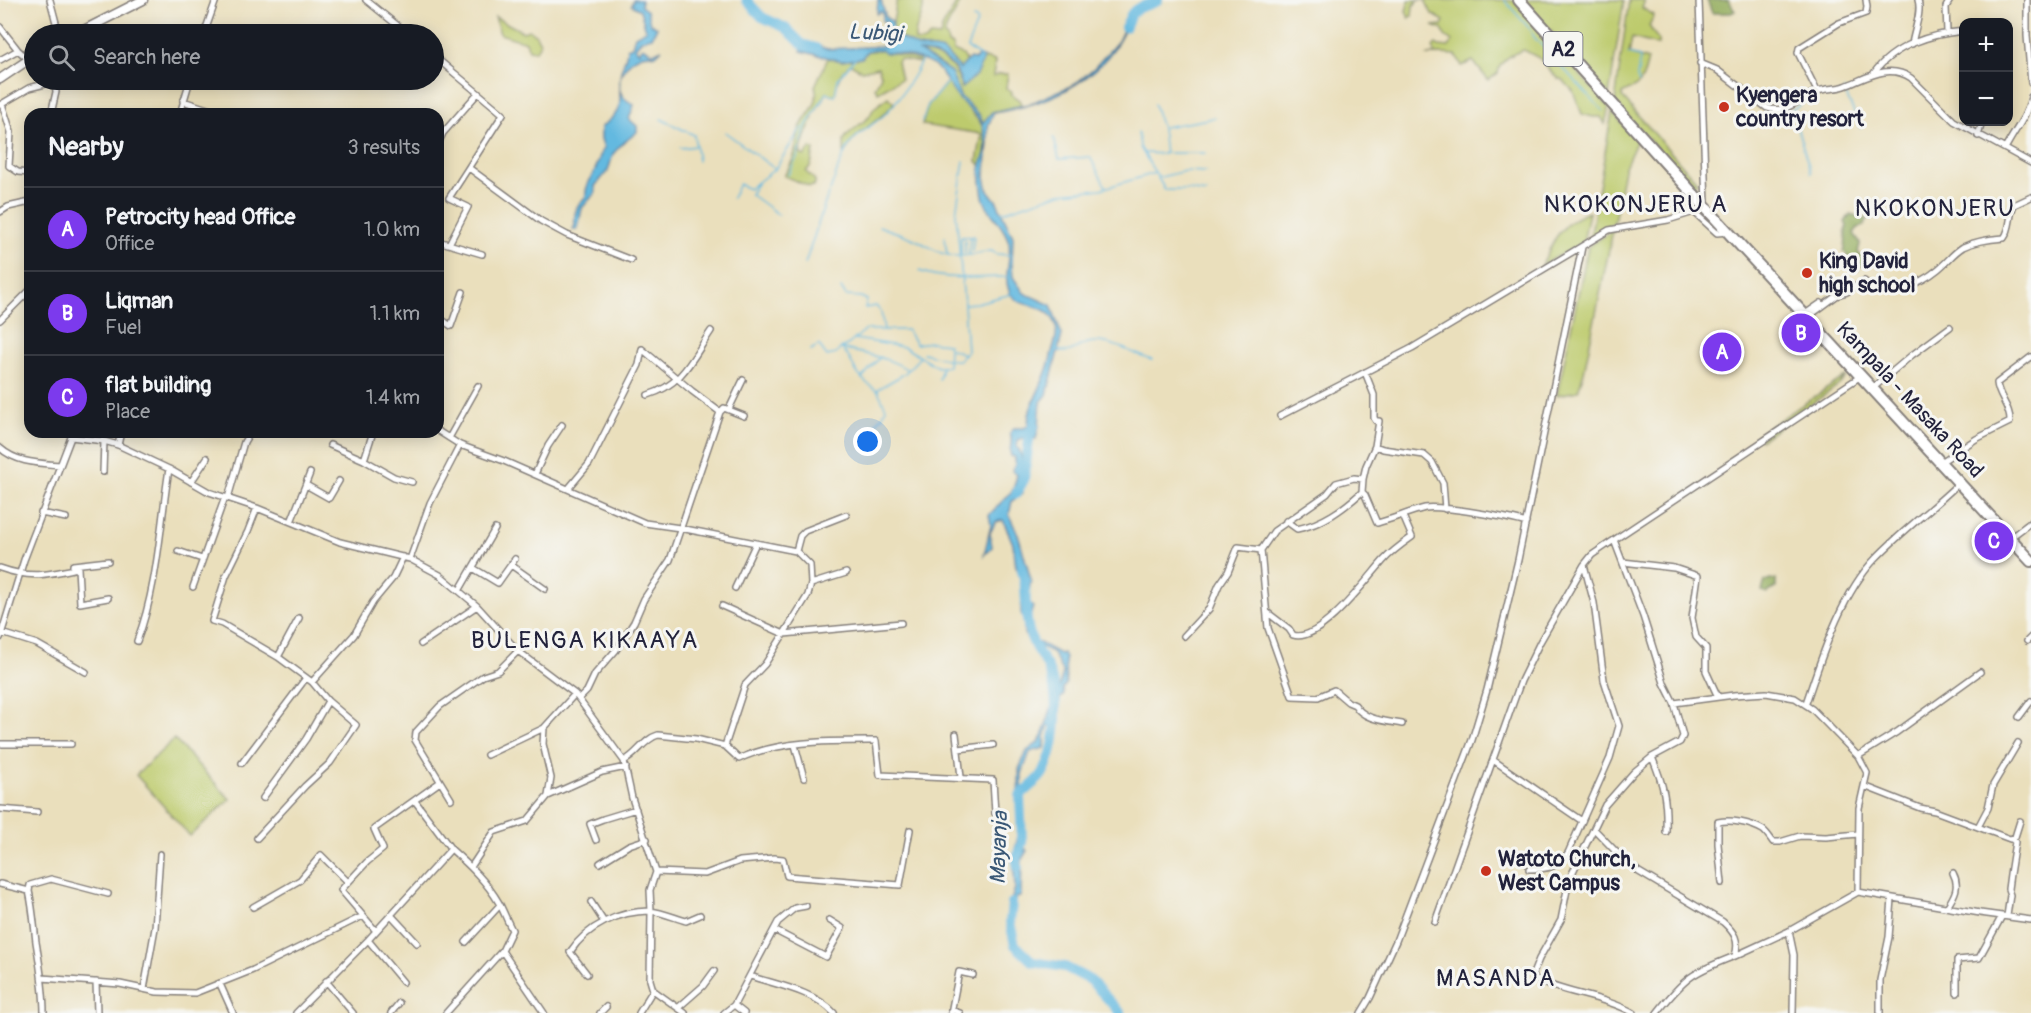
<!DOCTYPE html>
<meta charset="utf-8">
<style>
:root{--surface:#171b24;--page:#242831;--text:#f1f3f6;--muted:#9ea1a6;--line:#363941;--accent:#7c3aed}
body{margin:0;font-family:Pangolin,sans-serif;background:var(--page);color:var(--text)}
.controls{position:absolute;right:18px;top:18px;display:grid;overflow:hidden;border-radius:12px;box-shadow:0 3px 15px #0003}
.controls button{width:54px;height:54px;display:grid;place-items:center;padding:0;border:0;border-bottom:2px solid var(--line);background:var(--surface);color:var(--text);font:30px sans-serif}
.you{position:absolute;left:868px;top:442px;width:21px;height:21px;margin:-15px;border:4px solid #fff;border-radius:50%;background:#1a73e8;box-shadow:0 0 0 9px #1a73e833}
.badge{display:grid;place-items:center;width:39px;height:39px;border-radius:50%;background:var(--accent);color:#fff;font-size:20px;font-weight:700}
.pin{position:absolute;translate:-50% -50%;border:3px solid #fff;box-shadow:0 2px 6px #0006}
.list{margin:0;padding:0;list-style:none}
h2{display:flex;justify-content:space-between;align-items:center;height:78px;margin:0;padding:0 24px;font-size:26px}
h2 small{font-size:20px;font-weight:400;color:var(--muted)}
.list li{display:grid;grid-template-columns:39px 1fr auto;gap:18px;align-items:center;box-sizing:border-box;height:84px;padding:0 24px;border-top:2px solid var(--line)}
.list b{display:block;font-size:22px;white-space:nowrap}
.list p{margin:0;font-size:20px;white-space:nowrap;color:var(--muted)}
.list em{font-size:20px;font-style:normal;color:var(--muted)}
.icon{flex:none;width:33px;height:33px;fill:none;stroke:currentColor;stroke-width:2;stroke-linecap:round;stroke-linejoin:round}
.map{position:relative;flex:none;width:2031px;height:1013px;overflow:hidden}
.search{position:absolute;background:var(--surface);box-shadow:0 3px 15px #0003;left:24px;top:24px;width:420px;height:66px;display:flex;align-items:center;gap:15px;box-sizing:border-box;padding:0 21px;border-radius:33px;color:var(--muted);font-size:22px}
.panel{position:absolute;background:var(--surface);box-shadow:0 3px 15px #0003;left:24px;top:108px;width:420px;height:330px;border-radius:18px}
.map>svg:first-child{display:block}
.green{fill:#bdcb6d;stroke:#707654;stroke-width:1.5}
.forest{fill:#96af60;stroke:#5c684e;stroke-width:1.5}
.water{fill:#64b9e0;stroke:#436e8e;stroke-width:1.5}
.lines{fill:none;stroke-linecap:round;stroke-linejoin:round}
.stream{stroke:#64b9e0;stroke-width:1.5}
.river{stroke:#64b9e0;stroke-width:10}
.street-casing{stroke:#86807c;stroke-width:8}
.primary-casing{stroke:#86807c;stroke-width:11}
.highway-casing{stroke:#86807c;stroke-width:14}
.street{stroke:#fff;stroke-width:5}
.primary{stroke:#fff;stroke-width:8}
.highway{stroke:#fff;stroke-width:10}
.poi-dot{fill:#c8321e;stroke:#f6f6f2;stroke-width:2}
.labels{text-anchor:middle;dominant-baseline:central;stroke-width:6;stroke-linejoin:round;paint-order:stroke}
.shield{fill:#f6f6f2;stroke:#626272;stroke-width:1.5}
.shield-label{font-size:20px;font-weight:bold;fill:#22223b}
.poi-label{font-size:21px;font-weight:bold;fill:#22223b;stroke:#f6f6f2;text-anchor:start}
.street-label{font-size:21px;fill:#22223b;stroke:#f6f6f2}
.water-label{font-size:22px;font-style:italic;fill:#395775;stroke:#f6f6f2}
.quarter-label{font-size:24px;letter-spacing:1.5px;fill:#22223b;stroke:#f6f6f2}
</style>
<div class="map">
<svg width="2031" height="1013" viewBox="0 0 2031 1013">
<rect width="100%" height="100%" fill="#f6f6f2"/>
<filter id="ink" filterUnits="userSpaceOnUse"><feTurbulence type="fractalNoise" baseFrequency=".0167" numOctaves="2"/><feDisplacementMap in="SourceGraphic" scale="12" xChannelSelector="R" yChannelSelector="G"/><feConvolveMatrix kernelMatrix="1 2 1 2 8 2 1 2 1" color-interpolation-filters="sRGB"/></filter>
<filter id="wash" filterUnits="userSpaceOnUse"><feTurbulence type="fractalNoise" baseFrequency=".008" numOctaves="4" result="noise"/><feDisplacementMap in="SourceGraphic" scale="24" xChannelSelector="R" yChannelSelector="G"/><feGaussianBlur stdDeviation="1.35" result="paint"/><feColorMatrix in="noise" values="0 0 0 0 0 0 0 0 0 0 0 0 0 0 0 0 0 1.4 0 .05"/><feComposite in="paint" operator="in"/></filter>
<g filter="url(#wash)">
<rect width="100%" height="100%" fill="#eadfbc"/>
<path class="green" d="M897,0H922C927,15 913,24 915,41C923,43 925,41 930,36L940,37L942,28L958,0L960,2C956,14 946,24 944,36L947,38L948,44L953,46V51L963,55L967,62L960,69L947,54L940,50L918,47L895,35L892,28Z
M1409,0H1513L1609,107L1605,124L1601,117H1593L1582,114L1573,91L1563,80L1557,78L1539,58L1524,50C1513,53 1499,61 1498,73L1488,80L1473,61L1462,66L1456,55L1439,54L1426,56L1435,53L1433,47L1436,44L1439,46L1449,47L1452,41L1445,36L1442,29L1433,26L1442,25L1444,21L1432,14L1425,0H1419L1413,6L1412,16L1409,18L1406,11Z
M1523,0H1624L1609,95Z
M1629,0H1645L1642,8L1654,15L1649,26L1658,40V45L1632,38L1629,54L1648,60C1641,83 1646,82 1622,94V97L1697,182L1692,187L1615,102Z
M495,17L523,32L529,30L536,35L540,43L536,51L529,50L526,42L500,34Z
M881,50L922,61L920,63L899,59L897,62L901,79L878,92L875,88L881,75L878,67L862,71L851,64C839,72 837,83 835,96L827,93L812,117L813,119C807,130 803,141 800,153L804,156L811,148L814,150L811,165L806,172L815,180V185L810,187L784,176C795,158 795,154 798,134C801,116 822,108 815,86L828,58L842,61L862,58L867,51Z
M918,51C941,55 956,63 961,87L976,75L984,58L995,61L993,77L999,74H1008L1006,89L1012,92L1011,94L1019,100L1022,105L992,112L983,123L979,115L960,96L951,72Z
M947,82L982,125L986,140L985,155L981,166L977,161L982,134L922,125L928,105Z
M888,97L894,103C883,118 868,125 856,137C851,142 848,148 844,154V140L847,135L869,117L874,108Z
M1612,112L1637,140L1624,169L1614,222L1590,239Z
M1589,212L1583,243L1542,265C1553,240 1562,221 1589,212Z
M1613,230L1584,372L1578,391L1557,395L1588,247Z
M1846,376L1840,384L1761,440L1757,435Z
M174,739L230,799L190,836L136,775Z"/>
<path class="forest" d="M1707,0H1729L1735,11L1731,13H1712Z
M1850,214L1868,219L1864,226L1858,228L1854,233L1860,244L1858,252L1864,259L1858,270L1853,265L1844,251C1848,243 1843,234 1847,226L1845,222Z
M1770,579L1776,580V588L1767,593L1762,591L1765,581Z"/>
<path class="water" d="M633,0H641V6L647,11L650,23L657,27L652,37L642,39L635,48L639,52L643,47L653,53L662,49L656,55C652,54 646,54 642,55C627,60 613,80 622,95C624,99 630,102 634,105L629,119L637,126V132L621,145L613,154L608,171L595,186L596,192L582,208L578,228L575,230L573,229L575,225C573,212 577,206 586,196C585,185 591,180 595,170C599,162 599,155 604,148L601,139V127C631,105 615,101 621,71C623,63 627,57 627,48L632,46L635,36L646,30L640,10L631,5Z
M878,0H881L886,18L892,21V28L895,35L918,47L940,50L947,54L960,69L970,58L975,60L978,56L984,58L976,75L962,88C960,84 960,78 958,74C953,61 933,52 920,52L951,72L960,96L979,115L983,123L992,112L1029,104L1075,84L1095,67L1118,41L1131,13C1111,77 1055,103 994,113L988,126V143L985,177L988,190L997,202L1013,237L1012,266L1013,277L1024,293L1051,305L1062,335L1047,395L1041,402L1039,426L1036,439L1024,438L1018,440L1017,447C1026,457 1022,481 1022,494L1012,501L1009,515L1019,537L1031,580L1027,602L1033,607L1030,617L1028,633L1036,641L1060,654L1063,653L1065,658L1066,684L1063,688L1064,695L1060,699L1054,724L1048,727L1045,737V748L1030,752L1022,774V841L1018,853L1020,855L1026,849L1027,851L1022,859L1021,896L1015,899L1014,910L1010,916L1011,901L1015,888L1013,858L1019,832V769L1027,751L1039,742L1043,734L1051,709L1055,701L1063,673L1052,652L1030,642L1024,634V619L1021,613V606L1027,594V587L1016,567L1013,544L1003,520L996,522L990,533L992,547L984,555L991,525L989,515L1013,490L1017,475L1012,471L1015,465V457L1011,456C1008,449 1014,441 1010,433L1014,428H1024L1028,425C1028,410 1034,401 1040,387C1046,374 1050,362 1053,348C1055,341 1058,334 1056,326C1049,300 1020,311 1010,293C1002,277 1012,259 1009,243C1005,226 990,216 984,200C982,194 979,168 981,164C984,156 988,149 985,139C984,133 983,126 980,121C973,111 962,104 955,94C949,86 944,75 937,68C927,60 897,51 885,53L881,50L867,51L862,58L842,61L801,51L806,43L828,49L886,46C890,38 889,29 886,21H882L883,15L881,11L877,14Z"/>
<g class="lines">
<path class="stream" d="M1504,0L1531,30L1534,37L1603,111
M973,18L978,20L967,48L980,56
M1628,54L1640,57L1637,77L1639,83
M1844,90L1861,128
M1766,111C1787,118 1793,109 1810,97
M661,119L694,135L698,161
M922,122L928,105L948,81
M1796,124L1811,173
M1164,127C1181,123 1198,122 1215,117
M725,132L775,169
M1138,132L1140,147L1165,190H1189L1206,193
M1054,138L1059,159L1090,157L1106,187
M680,148L696,146
M1145,153L1165,154L1162,128L1154,104
M1167,153H1205
M788,175L797,157L806,126L827,93L835,96L838,79L855,58
M1157,178L1185,171L1206,172
M830,191C836,176 840,158 850,144C859,133 871,126 882,117C897,104 913,78 922,60
M732,198L739,184L749,189L757,182
M1000,213L1060,193L1101,189L1155,173
M779,215L750,194L758,182L775,169L800,130L803,128
M879,226C891,231 903,234 914,239C930,246 941,257 959,256C970,256 981,252 992,251L996,254L1010,255
M966,236L970,237L969,254
M944,237L947,253
M961,237L965,236V253
M971,237L974,236L972,251
M961,238V254
M805,264L828,194
M919,271C947,281 977,277 1007,277
M841,288L846,296L861,297L867,300L865,308L876,306L881,312L884,330H907L916,344L931,342L948,344L949,348L964,354L967,351L964,304L976,303L1012,294
M964,303L956,213L964,161
M867,330H884
M855,339L904,347L938,367H942
M811,350L819,345L827,356L836,354L841,348L849,344L865,330
M1057,350C1070,356 1076,346 1088,343C1108,338 1133,354 1152,360
M923,353C932,355 952,362 959,360L964,354
M862,378L880,357
M939,379L942,367L948,366L949,349
M878,391C869,385 860,379 855,369C850,361 849,355 841,348C864,355 887,356 908,370
M869,431L882,417L886,408L878,391V389L904,374L920,357"/>
<path class="river" d="M746,0L762,17L786,28L802,44L816,48
M1125,27C1128,23 1129,17 1132,13C1139,4 1150,7 1158,0
M1016,494L1024,480L1030,432L1034,426
M1018,867L1016,858L1022,843L1020,796C1027,788 1038,782 1043,773C1058,746 1061,694 1047,666C1043,658 1036,651 1033,642C1022,619 1029,593 1022,570
M1012,903L1010,922L1015,945L1033,962L1065,967L1090,980L1121,1013"/>
</g>
</g>
<g filter="url(#ink)">
<g class="lines">
<defs>
<path id="street" d="M50,0L59,34
M366,0L408,34
M1699,0L1706,205
M2027,0V36L2031,83
M0,27L18,50L28,59
M1947,32L1946,7L1950,0
M204,34L216,0
M1912,44C1914,31 1922,12 1918,0
M434,56L503,114L449,198L468,207L449,244
M0,60L18,50
M1700,63L1717,70L1767,108C1787,115 1800,97 1818,91C1827,88 1837,89 1845,86C1867,78 1888,63 1911,78L1954,121L2031,163
M1874,73C1894,45 1931,34 1964,31
M1817,91L1798,53L1799,48L1839,23L1866,13L1867,7L1866,0
M183,101L223,114
M2,104L11,132L9,166L18,172L30,173
M0,105L29,88L61,80
M51,114L56,92L55,81
M180,114L190,80
M334,114H335
M1978,136L1982,122
M438,144L443,133L478,93
M2005,149C2014,131 2027,117 2031,97
M469,168L541,221L567,235L631,260
M0,212L8,207L30,202
M438,241L482,254
M1805,314L1821,303
M438,317L451,326L463,292
M1808,317L1839,294L1847,292L1864,281L1877,291C1900,294 1929,279 1945,263C1951,257 1955,252 1963,247C1975,241 1990,239 2004,238C2011,230 2009,215 2014,205L2031,197
M0,320L30,290
M1365,372L1374,395V418L1376,421H1379L1375,446
M1873,388L1912,355L1950,327
M648,395C682,385 692,359 711,331
M729,409L743,380
M1280,416L1412,348L1609,230L1668,220L1694,212L1717,233L1728,232
M438,431L460,445L504,461L645,523L680,528L796,551L810,565L811,584L808,595L765,664L745,685L725,746
M71,437L104,441L118,445L169,469L209,492L257,508L340,542L410,559L440,575L477,606L518,651L575,694L624,761L632,798L656,872L650,890L651,911L650,980L653,990L685,1013
M449,438L478,386
M118,445L121,432
M330,445L364,460L394,477L412,482
M0,448C17,463 38,463 60,465
M364,460L373,432
M1941,462L1976,439L2010,422C2011,407 1998,397 1997,383L2031,357
M103,472L104,441
M535,474L548,446L562,425
M1363,479L1366,466L1375,446L1383,449L1424,455L1432,462L1443,483L1445,509
M191,482L207,458
M306,485L329,498L339,481
M568,489L589,464L639,365L642,349L692,391L720,412
M1362,492L1365,495L1377,523C1393,519 1409,512 1425,508C1439,505 1512,518 1526,523
M228,498L244,442L250,432
M41,513L66,518
M291,522L310,473
M2010,538L2031,522
M1614,540L1643,616L1664,683L1674,703L1734,695L1766,693L1795,698L1812,709L1858,756L1867,773L1859,808L1858,892
M1261,550L1274,531L1327,494L1336,483L1354,478L1363,479L1362,492C1343,509 1323,524 1297,529L1286,521
M178,551L202,559
M796,551L800,536L805,531L846,515
M410,559L430,503L460,445
M1623,562L1674,568L1698,576L1692,618L1696,637L1706,648V671L1718,697
M511,565L545,589
M0,568C31,579 47,575 78,568L80,603L108,598
M473,568L498,583L515,559
M73,569V565L108,561
M811,584L846,573
M193,587L225,497
M735,588L756,543
M459,591L495,529
M722,606L784,634L901,623
M1268,613L1289,629L1293,635C1319,644 1367,579 1383,561C1391,552 1402,544 1412,537L1403,516
M2,633L37,644L86,672
M1184,636L1209,609L1219,585L1228,572L1238,547L1261,550L1268,628L1292,696L1318,697L1334,690L1348,702L1355,705C1363,720 1386,721 1402,724
M0,638L24,560L73,432
M137,641C158,586 160,526 169,469
M2027,641L2031,637
M421,644L477,606
M278,657L299,618
M312,682L354,635L373,602L393,578L403,557
M579,699L587,691L595,674L616,650L634,622L644,599L670,560L720,412L724,408L744,416
M1806,703C1822,656 1841,594 1876,558C1902,531 1932,509 1959,483
M2019,717L2031,701
M956,734L961,777
M0,744H71
M795,745L804,778
M958,749L993,745
M487,755L544,728
M1858,756L1897,732L1980,672
M1652,757C1664,786 1667,800 1666,832
M1493,760L1582,821
M624,761C637,755 644,739 658,735L696,739L725,746L739,759C779,740 832,741 876,741L880,775L993,780L995,813
M242,763L306,678
M1864,786L1920,808L1935,811L2010,839L2015,837L2020,821
M548,796L602,772L626,767
M263,798L306,739L328,701
M451,799L415,740L416,732L440,706L483,676L498,671L518,651
M415,801L451,849
M0,809L37,812
M1978,827L1988,808L1993,785L2018,743
M1594,829L1626,862L1639,872L1723,922C1734,932 1740,940 1735,956C1693,972 1685,977 1657,1013
M257,838L305,786L330,763L356,725L328,701L312,682L278,657L222,624L212,621L226,576L248,531L257,508
M596,840L590,824L603,819L636,809
M600,863L629,845L647,839
M471,867L494,832L527,821L548,796L551,778L543,744L544,728L575,694
M1529,869C1547,869 1558,868 1568,853L1610,758L1619,726L1604,680L1594,603L1584,565L1592,555L1614,540L1861,376
M656,872L705,874L740,861L774,858L783,859L787,876L900,885L910,830
M1722,883L1718,844V822C1731,819 1751,823 1763,830C1767,833 1770,838 1773,842H1780L1800,836L1826,837L1858,834
M0,884L29,891C33,908 34,925 36,942C40,966 44,989 44,1013
M29,891L30,885L51,879L108,894
M591,902L604,922
M253,907L300,880L321,855L348,882
M1947,907C1955,895 1960,886 1953,873
M391,915L417,943
M2007,916L2010,895L2008,889L2010,874L2015,842L2012,839
M1435,922L1521,681L1540,642L1584,565
M774,930L826,957L842,928L829,920
M376,931L341,890L367,862L383,849L374,829L440,782
M1789,931L1794,955L1793,1013
M368,940L403,982
M466,942L500,905
M1735,956L1789,931L1858,892L1980,913L2031,920
M587,974L570,952C587,926 619,911 650,911C662,912 675,918 686,921L700,915
M750,976C777,985 814,991 834,1013
M42,978L120,984L157,992L195,993L253,970L363,916
M326,981L353,1013
M96,982L97,1013
M220,984L233,1013
M144,989L155,928L160,854
M1957,993V960L1979,958L2002,916
M734,1005L744,1013
M679,1007L703,986L714,971
M951,1010L960,1013
M296,1013L368,940L451,849C470,866 487,882 499,903C504,912 507,921 512,930L502,951L544,1013
M391,1013L399,1003
M446,1013L502,951
M600,1013L606,1007
M639,1013L653,990
M724,1013L734,1005L778,922L795,908L806,906
M951,1013L959,972L973,975
M1361,1013L1370,998L1396,941L1472,740L1487,690L1518,560L1582,247
M1634,1013C1603,996 1567,994 1534,979L1533,974L1539,959L1561,920L1569,880L1605,805L1634,772L1652,757L1680,742L1683,736L1674,703
M1880,1013V980L1889,937L1892,899"/>
<path id="primary" d="M76,34L143,0
M0,79L34,56"/>
<path id="highway" d="M1519,0L1706,208L2031,561"/>
</defs>
<use href="#street" class="street-casing"/>
<use href="#primary" class="primary-casing"/>
<use href="#highway" class="highway-casing"/>
<use href="#street" class="street"/>
<use href="#primary" class="primary"/>
<use href="#highway" class="highway"/>
</g>
</g>
<g class="poi-dot">
<circle cx="1724" cy="107" r="6"/>
<circle cx="1807" cy="273" r="6"/>
<circle cx="1486" cy="871" r="6"/>
</g>
<g class="labels">
<rect class="shield" x="1543.5" y="32" width="39" height="34" rx="4.5"/>
<g class="shield-label">
<text x="1563" y="49">A2</text>
</g>
<g class="poi-label">
<text x="1736" y="95">Kyengera<tspan x="1736" dy="24">country resort</tspan></text>
<text x="1819" y="261">King David<tspan x="1819" dy="24">high school</tspan></text>
<text x="1498" y="859">Watoto Church,<tspan x="1498" dy="24">West Campus</tspan></text>
</g>
<g class="street-label">
<text transform="translate(1910 400) rotate(47)">Kampala - Masaka Road</text>
</g>
<g class="water-label">
<text transform="translate(875 33) rotate(3)">Lubigi</text>
<text transform="translate(999 848) rotate(-88)">Mayanja</text>
</g>
<g class="quarter-label">
<text x="1636" y="204">NKOKONJERU A</text>
<text x="1935" y="208">NKOKONJERU</text>
<text x="585" y="640">BULENGA KIKAAYA</text>
<text x="1496" y="978">MASANDA</text>
</g>
</g>
</svg>
<div class="controls">
<button>+</button>
<button>−</button>
</div>
<div class="you"></div>
<div class="pin badge" style="left:1722px;top:352px">A</div>
<div class="pin badge" style="left:1801px;top:333px">B</div>
<div class="pin badge" style="left:1994px;top:541px">C</div>
<div class="search"><svg class="icon" aria-label="search" viewBox="0 0 24 24"><circle cx="10" cy="10" r="6"/><path d="M15 15l6 6"/></svg>Search here</div>
<section class="panel">
<h2>Nearby<small>3 results</small></h2>
<ul class="list">
<li><span class="badge">A</span><div><b>Petrocity head Office</b><p>Office</p></div><em>1.0 km</em></li>
<li><span class="badge">B</span><div><b>Liqman</b><p>Fuel</p></div><em>1.1 km</em></li>
<li><span class="badge">C</span><div><b>flat building</b><p>Place</p></div><em>1.4 km</em></li>
</ul>
</section>
</div>
